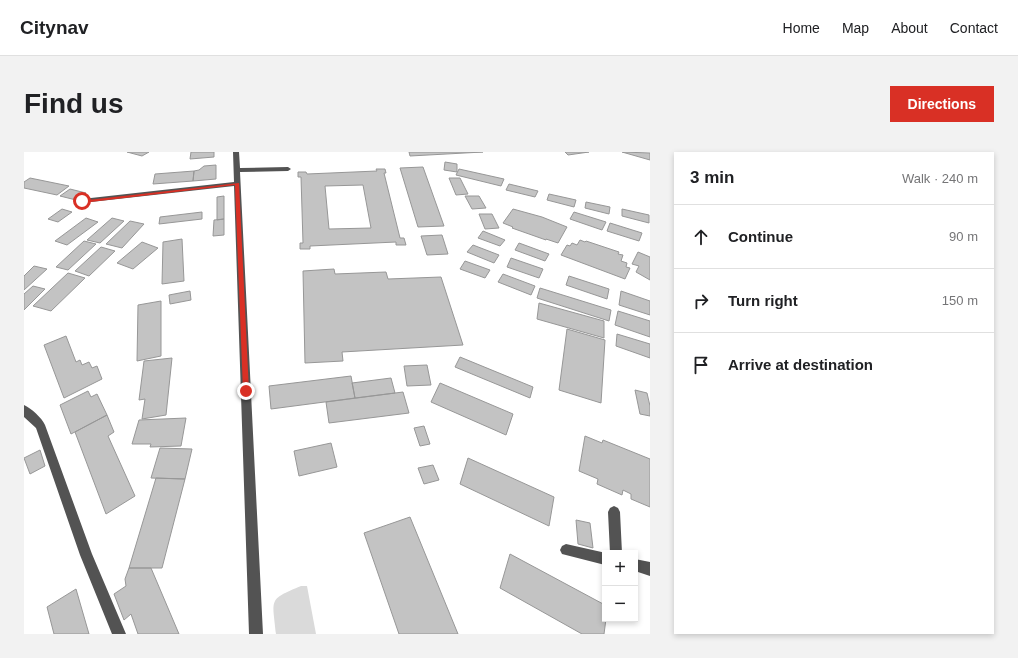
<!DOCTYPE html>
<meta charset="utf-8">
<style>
:root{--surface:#fff;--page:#f2f2f2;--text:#202124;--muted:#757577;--line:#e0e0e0;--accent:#d93025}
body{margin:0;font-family:Helvetica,sans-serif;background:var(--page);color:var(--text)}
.controls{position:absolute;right:12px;bottom:12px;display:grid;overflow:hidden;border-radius:0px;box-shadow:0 2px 6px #0003}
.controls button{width:36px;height:36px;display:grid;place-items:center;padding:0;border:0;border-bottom:1px solid var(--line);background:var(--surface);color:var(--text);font:20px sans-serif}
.stop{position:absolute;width:12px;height:12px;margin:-9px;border:3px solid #d93025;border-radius:50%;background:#fff}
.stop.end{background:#d93025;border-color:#fff;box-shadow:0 1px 4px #0008}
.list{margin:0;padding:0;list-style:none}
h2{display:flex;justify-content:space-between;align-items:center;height:52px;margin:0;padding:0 16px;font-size:17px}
h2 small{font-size:13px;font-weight:400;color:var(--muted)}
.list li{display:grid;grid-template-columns:26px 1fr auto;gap:12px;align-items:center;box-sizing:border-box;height:64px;padding:0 16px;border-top:1px solid var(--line)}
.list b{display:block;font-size:15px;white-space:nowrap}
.list em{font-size:13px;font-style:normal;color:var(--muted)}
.icon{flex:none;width:22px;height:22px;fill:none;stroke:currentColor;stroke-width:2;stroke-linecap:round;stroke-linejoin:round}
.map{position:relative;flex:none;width:626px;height:482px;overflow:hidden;border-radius:0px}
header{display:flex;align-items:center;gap:24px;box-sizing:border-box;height:56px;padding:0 20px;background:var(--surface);border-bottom:1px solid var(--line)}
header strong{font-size:19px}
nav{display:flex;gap:22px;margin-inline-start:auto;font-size:14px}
.intro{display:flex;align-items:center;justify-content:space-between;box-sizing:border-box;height:96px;padding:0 24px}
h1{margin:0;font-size:28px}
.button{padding:10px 18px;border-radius:0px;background:var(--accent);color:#fff;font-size:14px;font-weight:700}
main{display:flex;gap:24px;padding:0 24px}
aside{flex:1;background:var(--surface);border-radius:0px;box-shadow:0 2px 6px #0003}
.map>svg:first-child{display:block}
.green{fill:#dadada}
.building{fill:#c3c3c3;stroke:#979797;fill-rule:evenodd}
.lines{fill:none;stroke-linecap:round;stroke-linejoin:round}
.minor{fill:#535353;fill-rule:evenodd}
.route{fill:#d93025}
</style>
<header>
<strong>Citynav</strong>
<nav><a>Home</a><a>Map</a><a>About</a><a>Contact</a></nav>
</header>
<div class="intro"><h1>Find us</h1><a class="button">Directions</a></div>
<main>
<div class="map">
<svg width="626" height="482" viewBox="0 0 626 482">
<rect width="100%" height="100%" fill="#fff"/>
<path class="green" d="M277,434H283L292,482H252C249,447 243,448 277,434Z"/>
<path class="building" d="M103,0H125L118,4Z
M167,0H190V5L166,7Z
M385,0H459L386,4Z
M541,0H565L544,3Z
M598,0L626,1V8Z
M421,10L433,12V20L420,18Z
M192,13V27L169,29L170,19L175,18L180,14Z
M399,15L420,74L394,75L376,16Z
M352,17H361L362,21H360L376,86H380L382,93H372V90L286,94V97H276V91H279L277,25H274V20H282L283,22L353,19ZM339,33L347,76L305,77L301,34Z
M435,17L480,27L477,34L432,23Z
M170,19L169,29L129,32L131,22Z
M6,26L45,34L33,43L0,36V30Z
M425,26H436L444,42L432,43Z
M485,32L514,39L511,45L482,38Z
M46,37L62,41L52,48L36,44Z
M525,42L552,48L550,55L523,48Z
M200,44V67L193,68V45Z
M441,44H455L462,56L448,57Z
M562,50L586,55L585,62L561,56Z
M38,57L48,60L34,70L24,67Z
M489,57L518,65L543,75L534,91L522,87V88L488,76L489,75L479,71Z
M598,57L625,63V71L598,64Z
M178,60V67L135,72L136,65Z
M550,60L582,70L578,78L546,67Z
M455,62H468L475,76L461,77Z
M62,66L74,70L43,93L31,89Z
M88,66L100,69L76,91L63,88Z
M200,67V83L189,84L190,68Z
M106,69L120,72L98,96L82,92Z
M586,71L618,81L615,89L583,79Z
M459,79L481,88L476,94L454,86Z
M418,83L424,102L403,103L397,84Z
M158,87L160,129L138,132L139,90Z
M556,88L561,90L562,89L595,100L594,102L599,103L597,109L603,111L602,115L606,116L601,127L537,103L543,93L546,94L548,91L553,93Z
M60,89L72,92L44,118L32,115Z
M118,90L134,96L109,117L93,111Z
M495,91L525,102L521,109L491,98Z
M449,93L475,103L470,111L443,100Z
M77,95L91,99L65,124L51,119Z
M614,100L626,105V128L612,120L615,114L608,112Z
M487,106L519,117L515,126L483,115Z
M441,109L466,118L461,126L436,117Z
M10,114L23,117L0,138V124Z
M310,117L311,122L362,120L364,127L417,125L439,193L318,200L319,209L281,211L279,119Z
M44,121L61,126L27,159L9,154Z
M479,122L511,134L507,143L474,130Z
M545,124L585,137L583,147L542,133Z
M9,134L21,137L0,158V142Z
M516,136L587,158L585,169L513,146Z
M166,139L167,148L146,152L145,143Z
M597,139L626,149V163L595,153Z
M137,149V204L113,209L114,153Z
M515,151L580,169V186L513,167Z
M594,159L626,169V185L591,173Z
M543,177L581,188L577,251L535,238Z
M593,182L626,192V206L592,194Z
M42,184L52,210L56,208L58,213L65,210L68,216L73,214L78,227L40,246L20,193Z
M436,205L509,235L506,246L431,215Z
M148,206L142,263L118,267L121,247L115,248L120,209Z
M403,213L407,233L383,234L380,214Z
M327,224L331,246L247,257L245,234Z
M367,226L371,241L331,246L328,231Z
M416,231L489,262L482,283L407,250Z
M611,238L623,241L626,254V264L616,262Z
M64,239L67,245L73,242L83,263L47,282L36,253Z
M379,240L385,261L305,271L302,250Z
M83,263L90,280L84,284L111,344L82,362L51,280Z
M162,266L157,294L126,295L127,292H108L115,268Z
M400,274L406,292L396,294L390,276Z
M561,284L578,291L579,288L626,307V355L607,347V342L599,338L598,343L573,332L574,327L555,319Z
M307,291L313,315L275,324L270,299Z
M136,296L168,297L161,327L127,326Z
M16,298L21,314L6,322L0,306Z
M444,306L530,345L525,374L436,332Z
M409,313L415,328L400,332L394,316Z
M132,326L161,327L138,416H105Z
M386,365L434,482H375L340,381Z
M552,368L566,371L569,396L554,392Z
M486,402L581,453V467H582L580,482H558L476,436Z
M105,416H127L155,482H114L107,462L100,468L90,442L102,434L101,427Z
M52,437L65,482H30L23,455Z"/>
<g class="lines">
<path class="minor" d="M209,0H215L216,16L264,15L267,17L264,19L216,20L239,482H225L210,34L58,51L55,49L58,47L210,30Z
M0,253C7,256 18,266 21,273L68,402L102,482H88L56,403L12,276L0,265Z
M590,354L594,356L596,360L598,401H586L584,360L586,356Z
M542,392L582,401L581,413L538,402L536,398L538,394Z
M611,407L626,410V424L611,419Z"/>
</g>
<path class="route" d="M215,31L225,239L222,241L219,239L211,33L58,51L55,49Z"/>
</svg>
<div class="controls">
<button>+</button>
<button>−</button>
</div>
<div class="stop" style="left:58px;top:49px"></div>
<div class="stop end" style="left:222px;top:239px"></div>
</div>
<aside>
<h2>3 min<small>Walk · 240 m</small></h2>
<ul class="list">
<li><svg class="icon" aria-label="ahead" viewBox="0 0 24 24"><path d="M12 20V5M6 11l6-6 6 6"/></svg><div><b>Continue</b></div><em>90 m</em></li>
<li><svg class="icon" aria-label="right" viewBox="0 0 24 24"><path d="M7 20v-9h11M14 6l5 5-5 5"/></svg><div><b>Turn right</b></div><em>150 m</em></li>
<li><svg class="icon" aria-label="arrive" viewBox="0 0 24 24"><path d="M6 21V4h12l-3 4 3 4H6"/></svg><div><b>Arrive at destination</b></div></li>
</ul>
</aside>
</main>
